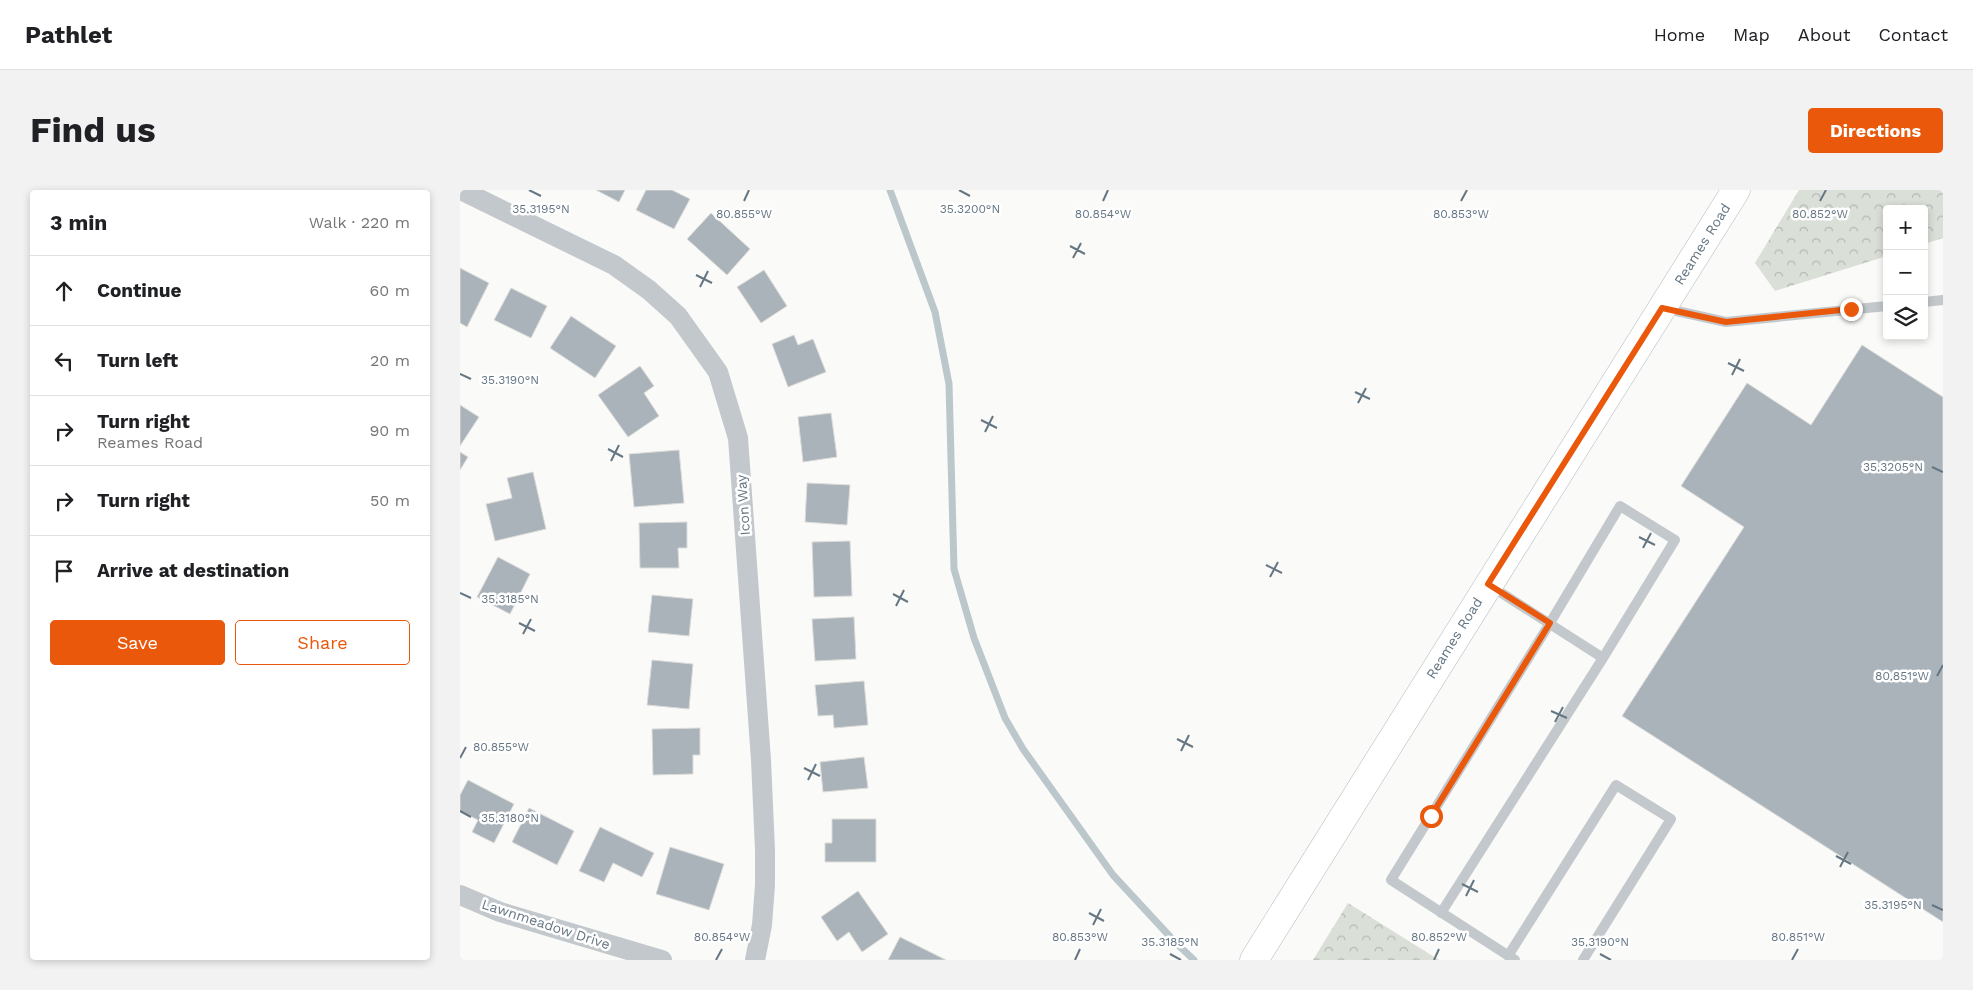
<!DOCTYPE html>
<meta charset="utf-8">
<style>
:root{--surface:#fff;--page:#f2f2f2;--text:#202124;--muted:#757577;--line:#e0e0e0;--accent:#ea580c}
body{margin:0;font-family:"Work Sans",sans-serif;background:var(--page);color:var(--text)}
.controls{position:absolute;right:15px;top:15px;display:grid;overflow:hidden;border-radius:5px;box-shadow:0 2px 8px #0003}
.controls button{width:45px;height:45px;display:grid;place-items:center;padding:0;border:0;border-bottom:1px solid var(--line);background:var(--surface);color:var(--text);font:25px sans-serif}
.stop{position:absolute;width:15px;height:15px;margin:-11px;border:4px solid #ea580c;border-radius:50%;background:#fff}
.stop.end{background:#ea580c;border-color:#fff;box-shadow:0 1px 5px #0008}
.list{margin:0;padding:0;list-style:none}
h2{display:flex;justify-content:space-between;align-items:center;height:65px;margin:0;padding:0 20px;font-size:21px}
h2 small{font-size:16px;font-weight:400;color:var(--muted)}
.list li{display:grid;grid-template-columns:32px 1fr auto;gap:15px;align-items:center;box-sizing:border-box;height:70px;padding:0 20px;border-top:1px solid var(--line)}
.list b{display:block;font-size:19px;white-space:nowrap}
.list p{margin:0;font-size:16px;white-space:nowrap;color:var(--muted)}
.list em{font-size:16px;font-style:normal;color:var(--muted)}
.actions{display:flex;gap:10px;padding:15px 20px}
.actions a{flex:1;padding:11px 0;border:1px solid var(--accent);border-radius:5px;text-align:center;font-size:18px;color:var(--accent)}
.actions .main{background:var(--accent);color:#fff}
.icon{flex:none;width:28px;height:28px;fill:none;stroke:currentColor;stroke-width:2;stroke-linecap:round;stroke-linejoin:round}
.map{position:relative;flex:none;width:1483px;height:770px;overflow:hidden;border-radius:5px}
header{display:flex;align-items:center;gap:30px;box-sizing:border-box;height:70px;padding:0 25px;background:var(--surface);border-bottom:1px solid var(--line)}
header strong{font-size:24px}
nav{display:flex;gap:28px;margin-inline-start:auto;font-size:18px}
.intro{display:flex;align-items:center;justify-content:space-between;box-sizing:border-box;height:120px;padding:0 30px}
h1{margin:0;font-size:35px}
.button{padding:12px 22px;border-radius:5px;background:var(--accent);color:#fff;font-size:18px;font-weight:700}
main{display:flex;gap:30px;padding:0 30px}
aside{flex:1;background:var(--surface);border-radius:5px;box-shadow:0 2px 8px #0003}
.map>svg:first-child{display:block}
.forest{fill:url(#forest-crowns)}
.lines{fill:none;stroke-linecap:round;stroke-linejoin:round}
.stream{stroke:#bbc7cb;stroke-width:7}
.building{fill:#aab3b9;stroke:#dcdcda}
.secondary-casing{stroke:#b3babf;stroke-width:29}
.service{stroke:#c3c8cc;stroke-width:10}
.minor{stroke:#c3c8cc;stroke-width:20}
.secondary{stroke:#fff;stroke-width:28}
.route{stroke:#ea580c;stroke-width:6}
.ticks{fill:none;stroke:#657683;stroke-width:2}
.labels{text-anchor:middle;dominant-baseline:central;stroke-width:5;stroke-linejoin:round;paint-order:stroke}
.street-label{font-size:14px;fill:#657683;stroke:#fff}
.ticks-label{font-size:12px;text-anchor:middle;fill:#657683;stroke:#fff;stroke-width:5;stroke-linejoin:round;paint-order:stroke}
</style>
<header>
<strong>Pathlet</strong>
<nav><a>Home</a><a>Map</a><a>About</a><a>Contact</a></nav>
</header>
<div class="intro"><h1>Find us</h1><a class="button">Directions</a></div>
<main>
<aside>
<h2>3 min<small>Walk · 220 m</small></h2>
<ul class="list">
<li><svg class="icon" aria-label="ahead" viewBox="0 0 24 24"><path d="M12 20V5M6 11l6-6 6 6"/></svg><div><b>Continue</b></div><em>60 m</em></li>
<li><svg class="icon" aria-label="left" viewBox="0 0 24 24"><path d="M17 20v-9H6M10 6l-5 5 5 5"/></svg><div><b>Turn left</b></div><em>20 m</em></li>
<li><svg class="icon" aria-label="right" viewBox="0 0 24 24"><path d="M7 20v-9h11M14 6l5 5-5 5"/></svg><div><b>Turn right</b><p>Reames Road</p></div><em>90 m</em></li>
<li><svg class="icon" aria-label="right" viewBox="0 0 24 24"><path d="M7 20v-9h11M14 6l5 5-5 5"/></svg><div><b>Turn right</b></div><em>50 m</em></li>
<li><svg class="icon" aria-label="arrive" viewBox="0 0 24 24"><path d="M6 21V4h12l-3 4 3 4H6"/></svg><div><b>Arrive at destination</b></div></li>
</ul>
<div class="actions"><a class="main">Save</a><a>Share</a></div>
</aside>
<div class="map">
<svg width="1483" height="770" viewBox="0 0 1483 770">
<defs>
<pattern id="forest-crowns" width="20" height="18" patternUnits="userSpaceOnUse" patternTransform="scale(1.25)"><rect width="20" height="18" fill="#dadfd7"/><path d="M2 6a3 3 0 1 1 6 0M12 15a3 3 0 1 1 6 0" fill="none" stroke="#b4b9b4"/></pattern>
</defs>
<rect width="100%" height="100%" fill="#fafaf8"/>
<path class="forest" d="M1339,0H1483V48L1464,54V19H1427V66L1315,101L1295,73Z
M888,713L979,770H853Z"/>
<g class="lines">
<path class="stream" d="M430,0L475,122L489,194L494,379L514,448L545,528L563,559L653,685L715,752L734,770"/>
</g>
<path class="building" d="M136,0H165L159,12Z
M186,0H212L230,9L214,39L176,20Z
M251,23L290,59L267,85L227,49Z
M0,78L29,93L7,137L0,133Z
M304,80L327,116L301,133L277,97Z
M51,98L87,116L71,148L34,130Z
M111,126L156,156L135,188L90,158Z
M334,145L338,155L353,149L366,182L328,197L312,154Z
M1402,155L1483,207V732L1162,526L1284,337L1221,296L1287,193L1351,235Z
M180,176L194,196L184,203L199,226L168,247L138,205Z
M0,215L19,227L0,256Z
M371,223L377,267L343,272L338,227Z
M219,260L224,313L174,317L169,264Z
M0,262L8,267L0,280Z
M73,282L86,339L35,351L26,314L52,308L47,288Z
M347,293L390,295L387,335L345,332Z
M227,332V358H218L219,378H180L179,333Z
M390,351L392,406L354,407L352,352Z
M38,367L70,384L50,424L17,407Z
M192,405L233,409L229,446L188,442Z
M394,427L396,469L355,471L352,429Z
M192,470L233,474L229,519L187,515Z
M404,491L408,535L374,538L373,525L358,526L355,495Z
M240,538V565H233V584L193,585L192,539Z
M404,567L408,598L363,602L360,572Z
M8,590L54,614L34,653L12,642L18,630L0,621V605Z
M69,618L114,641L97,675L52,652Z
M372,629H416V672H365V653H372Z
M140,637L194,663L182,687L153,673L144,692L119,681Z
M210,657L264,674L249,720L196,704Z
M398,701L428,744L402,762L389,742L377,751L361,727Z
M440,747L486,770H428Z"/>
<g class="lines">
<defs>
<path id="secondary" d="M794,770L1276,0"/>
</defs>
<use href="#secondary" class="secondary-casing"/>
<path class="service" d="M1464,112L1483,110
M1203,118L1266,132L1427,116
M1029,395L1143,468
M981,723L1143,468L1215,350L1160,316L1090,433L931,690L1055,770
M1048,766L1156,595L1211,629L1123,770"/>
<path class="minor" d="M1,0L154,75L189,100L218,126L258,182L278,248L301,570L305,660V695L302,735L295,770
M0,705L40,722L202,770"/>
<use href="#secondary" class="secondary"/>
</g>
<g class="lines">
<path class="route" d="M971,626L1090,433L1028,394L1202,118L1266,132L1391,119"/>
</g>
<path class="ticks" d="M69,0L81,6M499,0L510,6M284,11L289,0M643,11L648,0M1001,11L1007,0M1360,11L1366,0M610,56L625,64M613,68L621,53M236,85L252,93M240,97L248,81M1268,173L1284,181M0,184L11,189M1272,185L1280,169M895,202L910,209M898,213L906,198M521,230L537,238M525,242L533,226M148,259L163,267M151,271L159,255M1472,277L1483,282M1179,347L1195,355M1183,358L1191,343M806,375L822,383M810,387L818,372M0,403L11,408M433,404L448,412M436,416L444,400M59,433L75,441M63,444L71,429M1477,486L1483,475M1091,521L1107,528M1095,532L1103,517M717,549L733,557M721,561L729,545M0,568L6,557M344,578L360,586M348,590L356,574M0,621L11,627M1376,666L1391,674M1380,677L1388,662M1002,694L1018,702M1006,706L1014,690M1472,715L1483,720M629,723L644,731M633,735L641,719M710,764L721,770M1140,764L1151,770M256,770L262,759M615,770L620,759M974,770L979,759M1332,770L1338,759"/>
<g class="labels">
<g class="street-label">
<text transform="translate(1242 54) rotate(-58)">Reames Road</text>
<text transform="translate(283 315) rotate(-94)">Icon Way</text>
<text transform="translate(994 448) rotate(-58)">Reames Road</text>
<text transform="translate(86 734) rotate(18)">Lawnmeadow Drive</text>
</g>
</g>
<g class="ticks-label">
<text x="81" y="23">35.3195°N</text>
<text x="510" y="23">35.3200°N</text>
<text x="284" y="28">80.855°W</text>
<text x="643" y="28">80.854°W</text>
<text x="1001" y="28">80.853°W</text>
<text x="1360" y="28">80.852°W</text>
<text x="50" y="194">35.3190°N</text>
<text x="1433" y="281">35.3205°N</text>
<text x="50" y="413">35.3185°N</text>
<text x="1442" y="490">80.851°W</text>
<text x="41" y="561">80.855°W</text>
<text x="50" y="632">35.3180°N</text>
<text x="1433" y="719">35.3195°N</text>
<text x="262" y="751">80.854°W</text>
<text x="620" y="751">80.853°W</text>
<text x="979" y="751">80.852°W</text>
<text x="1338" y="751">80.851°W</text>
<text x="710" y="756">35.3185°N</text>
<text x="1140" y="756">35.3190°N</text>
</g>
</svg>
<div class="controls">
<button>+</button>
<button>−</button>
<button><svg class="icon" aria-label="layers" viewBox="0 0 24 24"><path d="M12 4l9 5-9 5-9-5zM3 14l9 5 9-5"/></svg></button>
</div>
<div class="stop" style="left:971px;top:626px"></div>
<div class="stop end" style="left:1391px;top:119px"></div>
</div>
</main>
